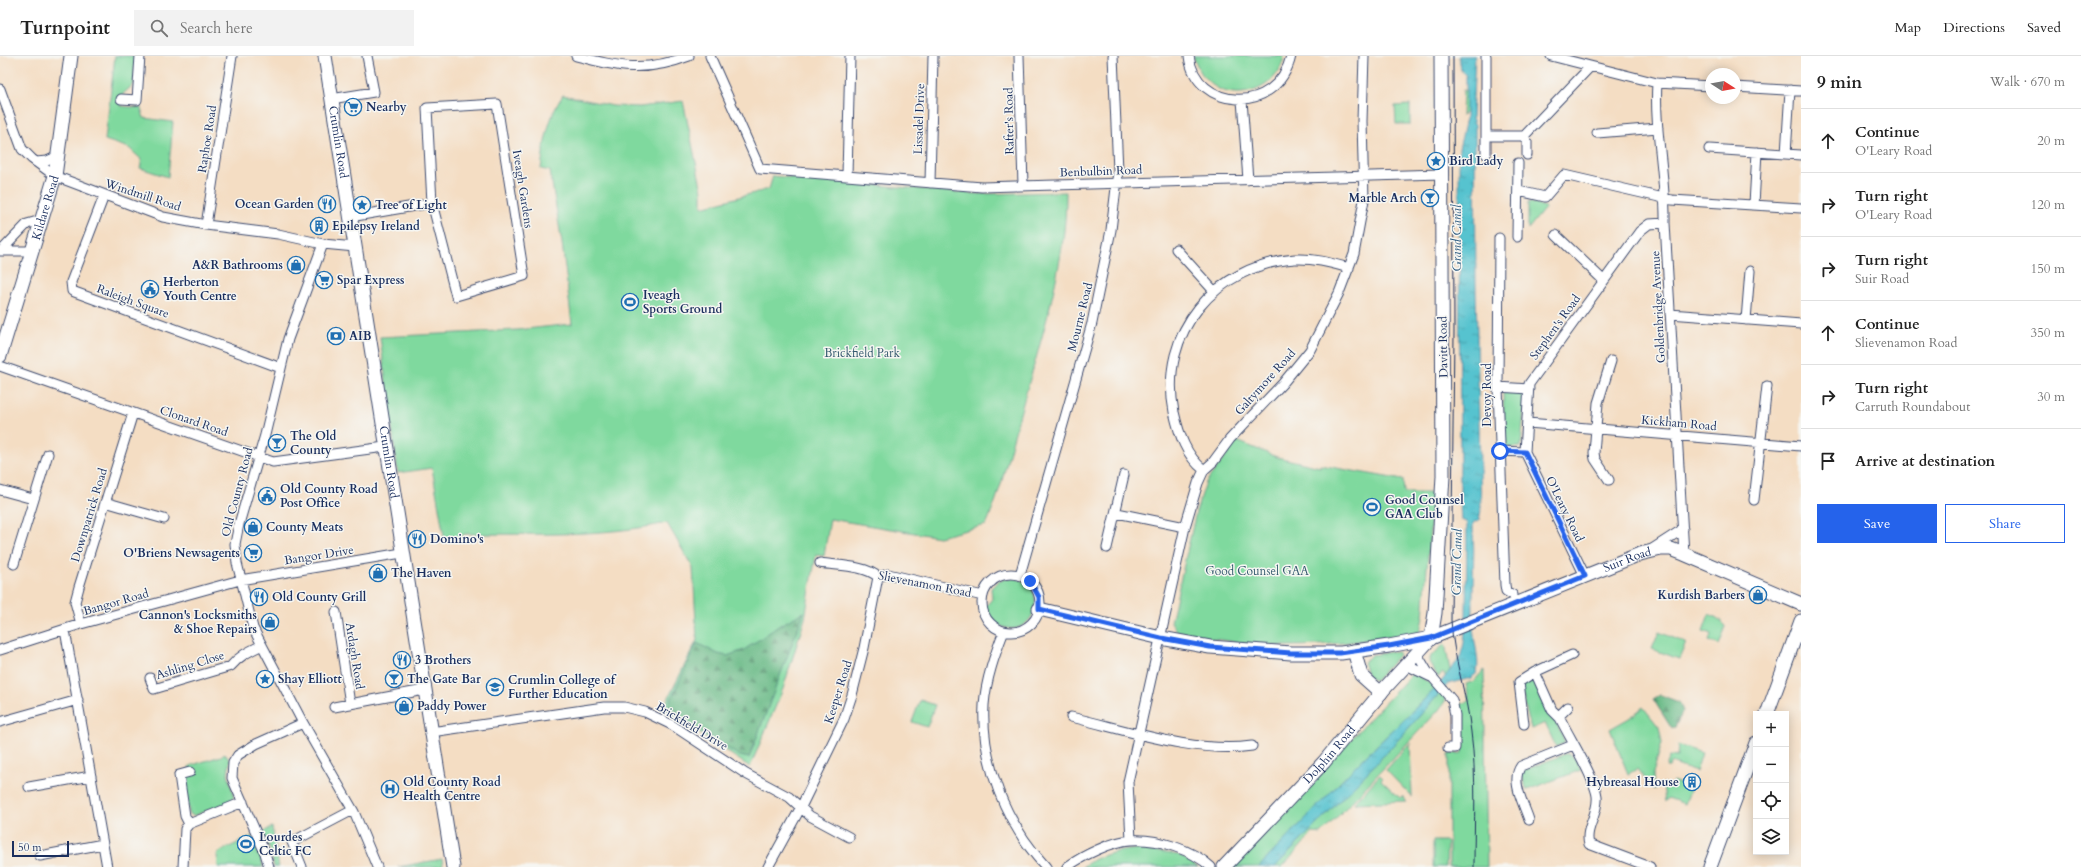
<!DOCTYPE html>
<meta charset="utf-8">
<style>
:root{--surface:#fff;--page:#f2f2f2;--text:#222;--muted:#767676;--line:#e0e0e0;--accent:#2563eb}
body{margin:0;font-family:Cardo,serif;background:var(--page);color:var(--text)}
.controls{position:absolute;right:12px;bottom:12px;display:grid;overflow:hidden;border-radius:0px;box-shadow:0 2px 10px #0003}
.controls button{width:36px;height:36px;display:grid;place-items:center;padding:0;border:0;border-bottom:1px solid var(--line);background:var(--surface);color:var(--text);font:20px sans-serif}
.compass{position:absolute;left:1705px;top:12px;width:36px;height:36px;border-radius:50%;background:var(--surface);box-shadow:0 2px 10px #0003;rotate:101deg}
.scale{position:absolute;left:12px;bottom:10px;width:57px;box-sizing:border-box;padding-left:4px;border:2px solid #1b2f5e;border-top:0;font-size:11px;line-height:14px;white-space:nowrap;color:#1b2f5e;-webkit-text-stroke:3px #f6f6f2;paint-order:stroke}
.stop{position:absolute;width:12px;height:12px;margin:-9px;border:3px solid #2563eb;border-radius:50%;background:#fff}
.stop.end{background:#2563eb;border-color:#fff;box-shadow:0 1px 4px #0008}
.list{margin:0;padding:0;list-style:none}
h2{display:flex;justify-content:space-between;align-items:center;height:52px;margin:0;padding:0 16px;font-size:17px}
h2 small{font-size:13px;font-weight:400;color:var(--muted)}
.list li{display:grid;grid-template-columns:26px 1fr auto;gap:12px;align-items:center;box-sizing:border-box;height:64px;padding:0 16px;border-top:1px solid var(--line)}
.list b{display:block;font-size:15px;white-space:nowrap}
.list p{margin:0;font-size:13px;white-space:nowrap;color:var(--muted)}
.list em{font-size:13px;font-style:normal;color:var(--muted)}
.actions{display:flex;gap:8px;padding:12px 16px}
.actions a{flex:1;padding:9px 0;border:1px solid var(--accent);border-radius:0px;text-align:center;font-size:14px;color:var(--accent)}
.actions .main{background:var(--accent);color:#fff}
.icon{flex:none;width:22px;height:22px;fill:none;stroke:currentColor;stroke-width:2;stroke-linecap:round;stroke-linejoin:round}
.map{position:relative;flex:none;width:1801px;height:811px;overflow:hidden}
header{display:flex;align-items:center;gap:24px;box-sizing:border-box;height:56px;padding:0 20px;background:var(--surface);border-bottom:1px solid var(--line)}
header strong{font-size:19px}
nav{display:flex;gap:22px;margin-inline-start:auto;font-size:14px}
.search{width:280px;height:36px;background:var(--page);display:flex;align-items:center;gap:10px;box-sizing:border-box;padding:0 14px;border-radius:0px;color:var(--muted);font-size:15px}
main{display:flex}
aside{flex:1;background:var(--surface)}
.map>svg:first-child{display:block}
.green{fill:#7fd99e;stroke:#4d847e}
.forest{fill:url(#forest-firs);stroke:#417472}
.water{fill:url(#water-ripples);stroke:#397996}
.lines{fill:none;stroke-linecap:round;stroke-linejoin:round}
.street-casing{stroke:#3c496d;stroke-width:11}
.secondary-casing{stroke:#3c496d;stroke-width:15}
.street{stroke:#fff;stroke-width:9}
.secondary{stroke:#fff;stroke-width:13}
.tram{stroke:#1b2f5e;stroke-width:1}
.route{stroke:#2563eb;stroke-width:5}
.labels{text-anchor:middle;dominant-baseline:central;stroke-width:3;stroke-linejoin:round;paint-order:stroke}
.poi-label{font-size:12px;font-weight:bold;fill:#1b2f5e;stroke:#f6f6f2;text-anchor:start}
.street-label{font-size:12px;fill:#1b2f5e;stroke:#f6f6f2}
.park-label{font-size:12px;fill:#345a6e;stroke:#f6f6f2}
.water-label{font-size:13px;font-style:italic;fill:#2d5b80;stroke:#f6f6f2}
</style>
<header>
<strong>Turnpoint</strong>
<div class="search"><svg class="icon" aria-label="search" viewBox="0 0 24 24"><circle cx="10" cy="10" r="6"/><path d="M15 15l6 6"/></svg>Search here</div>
<nav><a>Map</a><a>Directions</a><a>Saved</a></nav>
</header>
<main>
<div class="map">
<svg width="1801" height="811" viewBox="0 0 1801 811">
<defs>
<pattern id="forest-firs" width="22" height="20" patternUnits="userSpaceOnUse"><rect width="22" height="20" fill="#67b985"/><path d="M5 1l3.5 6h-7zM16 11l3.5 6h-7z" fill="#549770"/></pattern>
<pattern id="water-ripples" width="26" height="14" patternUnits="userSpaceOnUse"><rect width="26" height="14" fill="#57c3cf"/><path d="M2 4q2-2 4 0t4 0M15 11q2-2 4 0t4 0" fill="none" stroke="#479fab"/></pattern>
</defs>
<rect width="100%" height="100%" fill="#f6f6f2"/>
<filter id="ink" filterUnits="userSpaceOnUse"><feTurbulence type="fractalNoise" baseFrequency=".025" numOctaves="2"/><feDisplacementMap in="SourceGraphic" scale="8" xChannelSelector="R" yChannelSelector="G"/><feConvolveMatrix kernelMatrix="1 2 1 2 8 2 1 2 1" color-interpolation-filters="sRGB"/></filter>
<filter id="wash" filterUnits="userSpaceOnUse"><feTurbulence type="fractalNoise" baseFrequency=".012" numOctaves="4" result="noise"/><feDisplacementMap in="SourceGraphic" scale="16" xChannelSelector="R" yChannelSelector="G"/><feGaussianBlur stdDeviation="0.9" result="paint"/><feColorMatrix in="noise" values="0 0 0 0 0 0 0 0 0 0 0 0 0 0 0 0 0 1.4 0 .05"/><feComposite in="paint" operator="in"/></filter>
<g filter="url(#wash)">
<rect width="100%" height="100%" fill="#f4ddc3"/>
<path class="green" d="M115,0H135L134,28L123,38L121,50L141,52L144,62L173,66L168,121L140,112L142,104L129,92L105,84Z
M1193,0H1284C1279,35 1231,50 1207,24C1200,17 1197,9 1193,0Z
M1463,34L1467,35V55L1462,60Z
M563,39L613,50L640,51L683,45L702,135V151L769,133L773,120L978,138L1066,136C1067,207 1039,290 1020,358C1009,395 1002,434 986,469L939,481L830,463L824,500L816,499L805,562L783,633L750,711L663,653L697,584L693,512L667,467C601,481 532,478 465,478L455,485L445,486L432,412L398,417L380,281L517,274L572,268L562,187L550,115L541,113C544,87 548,61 563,39Z
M1410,49V68H1396L1395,50Z
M1528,146L1546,151L1528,173Z
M1504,336L1521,337L1525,342L1521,391L1505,392L1503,338Z
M1237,385L1277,401L1320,411V409L1403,424L1404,437H1433L1423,561L1420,576C1376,583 1332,590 1288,590C1252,590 1215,583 1178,577L1171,566L1196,456L1206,426Z
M1007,522C1051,520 1039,583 1003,571C993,568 988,559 986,550L992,543L991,532L998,526Z
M1709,558L1717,562L1726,570L1719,589L1709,585L1711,578L1703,575Z
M1659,576L1686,587L1679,603L1652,593Z
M1445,588L1450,614L1446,621L1443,617L1438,621L1429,606L1431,600Z
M1397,595L1399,599L1377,623L1374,624L1368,621L1363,606L1372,599Z
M1484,614L1487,811H1449V698L1462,697L1459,649L1469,645L1466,628L1474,625Z
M1411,619H1418L1436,632L1358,708L1259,811H1231Z
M1523,623H1533L1549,658L1556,666L1565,686L1556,691L1545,667L1531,673L1520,629Z
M1441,636L1446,644L1438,655L1321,778L1313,777L1282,811H1275L1389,694Z
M920,644L935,649L927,671L912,666Z
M1643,651L1659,671L1662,687L1653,717L1654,735L1637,713L1628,718L1610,673L1631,661Z
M1410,687L1412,741L1386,714Z
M1678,689L1702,697L1696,716L1671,707L1669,711H1666L1670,700L1677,701Z
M224,697L230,704L228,717L234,742L230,746L193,760L189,757L184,722L190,718L189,710L221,700Z
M1565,698C1575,698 1577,706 1581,714L1527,734L1520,716Z
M1380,719L1383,722L1381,724L1400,742L1402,740L1407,745L1354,747Z
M1673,725L1691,732L1685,748L1668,742L1665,746L1663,727L1671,730Z
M272,771L279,811H274L271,796L263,776Z
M252,780L261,801L263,811H218L217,798L219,796Z
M1433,785H1447L1446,811H1433Z
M1136,793L1179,799L1198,811H1082C1099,799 1116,795 1136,793Z
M442,803L443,811H398Z"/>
<path class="forest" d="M804,556L749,702L740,700L666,654L697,587L718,598L727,600L744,594L780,569Z
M1660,639L1679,646L1683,655L1675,671L1672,673L1653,643Z"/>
<path class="water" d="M1459,0H1475L1472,62L1475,69L1476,235L1481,454L1479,464L1474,466L1473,469C1475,502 1472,535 1473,568C1473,585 1480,601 1477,617L1471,622L1448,628L1389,694L1275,811H1259L1358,708L1436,632L1460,602L1464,587L1466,557L1467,469L1466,466L1461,464L1460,449L1459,93L1466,63V20L1461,14Z"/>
</g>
<g filter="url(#ink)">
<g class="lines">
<defs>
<path id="street" d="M576,0C620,11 644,17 689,0
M710,0L760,113L982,131L1442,118
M1019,0L1023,129
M1189,0C1195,54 1277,61 1291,0
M1551,0L1657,27L1711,30
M1657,27C1654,74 1666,121 1665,167L1684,498
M1735,31L1801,35
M0,33L22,93L32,103L55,120L163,161L206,169L278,178L323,188L355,191
M121,43L137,44L140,0
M331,43L374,36L367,0
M1242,44L1248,124
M1597,77L1658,72
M1486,80H1524L1590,11
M1524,80L1527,86V99
M1709,93L1801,99
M1486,98V0
M1786,98L1790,34
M36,106L47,105L58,100
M847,119L850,0
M930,127L933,0
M1519,135L1545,141L1564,119L1672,144L1801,152
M104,140L71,226L72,235L281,312
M1754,148L1757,96
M350,161L432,147L427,52L497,48L524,220L456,240L432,147
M206,169L232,0
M1556,179L1603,224
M1517,181L1518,107
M1499,182L1498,331L1505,529L1506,535L1513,539
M323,188L288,283L265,379L239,468L235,488L237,507L253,572L303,667L354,756L377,811
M1176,193L1214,235
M0,195H31
M1,195L27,168L41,164
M1670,258L1801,268
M1746,264L1750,215
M0,310L273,406L385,391
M1498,331L1529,333
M1528,367L1801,390
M1499,395L1525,396
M1204,414C1186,400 1179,378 1174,356C1158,276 1216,209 1295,203C1314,202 1331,207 1349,212
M1609,424L1595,403L1594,397L1598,347L1611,305
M0,434L33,443
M1754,444L1767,330
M105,446L164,463
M1117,457L1185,471
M1107,492L1124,419
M1652,493L1683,473
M820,507C837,510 865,509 878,521
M14,508L48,398
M982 547a29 29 0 1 1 58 0a29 29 0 1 1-58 0Z
M1020,519L1092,267L1111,174L1118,115L1113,0
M1585,520L1525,396L1529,328L1640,175L1649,168L1665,167
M878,521L888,518L983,540
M336,556L350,648
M81,568L75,546L79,531L133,357
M65,574L107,811
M1004,575C995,598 986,623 984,649C981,707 1006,768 1046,811
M0,594L81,568L240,524L402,497
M1417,598L1427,615L1452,644L1455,659V692H1448
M1406,609L1431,621
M1535,616L1572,599
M150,622L154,633L231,610C240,599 250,595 262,589
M334,651L424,634
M1559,660L1568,651
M1071,661C1127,674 1195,698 1252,690
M0,666L78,644
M1524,668L1519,626L1535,616L1552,654L1560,662C1569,681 1595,722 1597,740C1599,758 1584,773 1589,788L1650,811
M431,676L604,651H624L645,656L672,669L746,718L789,741L810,760L849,781
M29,731L91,720
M1529,764C1524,748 1510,725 1521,710L1573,689
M189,768L185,760L179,719L190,716
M1131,784L1128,726L1185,471L1198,427L1204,414L1213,406L1230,383L1283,327L1310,294L1339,237L1354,198L1364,144L1362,65L1364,0
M40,800L103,788
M183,811L185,773L189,768L243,746
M269,811L265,797L232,722L233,707L238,699L256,688L303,667
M302,811L292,786L353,754
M768,811L801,751L844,663L852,639L864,592L878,521
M1067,811C1082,800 1112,785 1131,784C1157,782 1193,794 1211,811"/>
<g id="secondary">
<path id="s1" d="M325,0L453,811"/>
<path id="s2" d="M0,300L55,120L71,0"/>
<path id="s3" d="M1039,553L1161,582L1210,591L1291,597H1341L1389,590L1431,582L1640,498L1661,493H1671L1684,498L1801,548"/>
<path d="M1431,582L1435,557L1443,420L1441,0"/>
<path d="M1354,595L1361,619L1381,637"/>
<path d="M1767,658L1801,565"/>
<path id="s4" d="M1224,811L1324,706L1384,633L1431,582"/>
<path d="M1710,811L1756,687"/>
</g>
</defs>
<use href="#street" class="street-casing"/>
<use href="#secondary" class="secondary-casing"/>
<use href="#street" class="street"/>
<use href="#secondary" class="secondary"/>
<path class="tram" d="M1453,0L1454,277L1451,564C1453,602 1467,638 1471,676C1477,721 1474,766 1474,811"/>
</g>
</g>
<g class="lines" filter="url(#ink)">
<path class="route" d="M1030,525L1039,541V553L1161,582L1210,591L1291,597H1340L1389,590L1431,582L1585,520L1525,396L1500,395"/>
</g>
<defs>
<symbol id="supermarket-ring" viewBox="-11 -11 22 22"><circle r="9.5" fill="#f6f6f2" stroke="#1f6fb2" stroke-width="1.5"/><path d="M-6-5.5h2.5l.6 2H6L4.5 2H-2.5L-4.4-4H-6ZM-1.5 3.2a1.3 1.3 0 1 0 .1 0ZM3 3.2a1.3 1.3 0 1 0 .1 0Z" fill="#1f6fb2"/></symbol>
<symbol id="sight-ring" viewBox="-11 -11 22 22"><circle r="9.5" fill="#f6f6f2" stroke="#1f6fb2" stroke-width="1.5"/><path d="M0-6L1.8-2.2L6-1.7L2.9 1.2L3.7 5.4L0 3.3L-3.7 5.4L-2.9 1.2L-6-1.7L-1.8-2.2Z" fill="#1f6fb2"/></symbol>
<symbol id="bar-ring" viewBox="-11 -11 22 22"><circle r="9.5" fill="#f6f6f2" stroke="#1f6fb2" stroke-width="1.5"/><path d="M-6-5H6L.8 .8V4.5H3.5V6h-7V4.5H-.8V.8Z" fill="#1f6fb2"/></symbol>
<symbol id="restaurant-ring" viewBox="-11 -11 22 22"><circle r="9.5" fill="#f6f6f2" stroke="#1f6fb2" stroke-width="1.5"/><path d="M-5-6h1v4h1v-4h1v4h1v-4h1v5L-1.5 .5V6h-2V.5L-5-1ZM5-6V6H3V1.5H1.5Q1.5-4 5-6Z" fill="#1f6fb2"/></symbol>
<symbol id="building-ring" viewBox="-11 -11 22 22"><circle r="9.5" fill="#f6f6f2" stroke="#1f6fb2" stroke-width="1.5"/><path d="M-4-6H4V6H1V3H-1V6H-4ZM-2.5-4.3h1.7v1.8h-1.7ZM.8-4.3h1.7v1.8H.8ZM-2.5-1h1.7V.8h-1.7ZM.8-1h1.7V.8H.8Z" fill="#1f6fb2"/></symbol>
<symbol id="shop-ring" viewBox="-11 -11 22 22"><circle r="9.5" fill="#f6f6f2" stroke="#1f6fb2" stroke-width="1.5"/><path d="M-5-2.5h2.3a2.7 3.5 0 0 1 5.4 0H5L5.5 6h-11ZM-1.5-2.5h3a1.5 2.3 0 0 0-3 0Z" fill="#1f6fb2"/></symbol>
<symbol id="civic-ring" viewBox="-11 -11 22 22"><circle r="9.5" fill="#f6f6f2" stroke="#1f6fb2" stroke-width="1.5"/><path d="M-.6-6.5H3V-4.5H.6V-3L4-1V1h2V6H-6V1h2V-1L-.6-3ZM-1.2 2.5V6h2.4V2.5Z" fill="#1f6fb2"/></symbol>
<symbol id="stadium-ring" viewBox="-11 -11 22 22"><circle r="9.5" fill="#f6f6f2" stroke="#1f6fb2" stroke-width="1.5"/><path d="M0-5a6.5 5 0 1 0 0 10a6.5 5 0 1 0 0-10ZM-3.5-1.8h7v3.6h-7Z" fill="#1f6fb2"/></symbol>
<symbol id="bank-ring" viewBox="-11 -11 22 22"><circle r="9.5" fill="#f6f6f2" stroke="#1f6fb2" stroke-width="1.5"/><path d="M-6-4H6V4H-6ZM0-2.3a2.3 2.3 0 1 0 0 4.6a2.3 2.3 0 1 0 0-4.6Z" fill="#1f6fb2"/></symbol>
<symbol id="university-ring" viewBox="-11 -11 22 22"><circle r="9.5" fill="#f6f6f2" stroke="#1f6fb2" stroke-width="1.5"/><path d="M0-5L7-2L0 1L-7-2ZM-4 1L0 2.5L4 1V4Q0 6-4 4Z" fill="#1f6fb2"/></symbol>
<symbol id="hospital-ring" viewBox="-11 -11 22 22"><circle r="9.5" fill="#f6f6f2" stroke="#1f6fb2" stroke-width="1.5"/><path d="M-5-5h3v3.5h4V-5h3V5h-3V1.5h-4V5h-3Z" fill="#1f6fb2"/></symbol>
</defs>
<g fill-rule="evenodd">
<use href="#supermarket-ring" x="343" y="41" width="20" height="20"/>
<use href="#sight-ring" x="1426" y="95" width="20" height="20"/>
<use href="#bar-ring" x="1420" y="132" width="20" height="20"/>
<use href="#restaurant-ring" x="317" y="138" width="20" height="20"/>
<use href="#sight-ring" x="352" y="139" width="20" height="20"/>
<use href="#building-ring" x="309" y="160" width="20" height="20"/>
<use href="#shop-ring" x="286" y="199" width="20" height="20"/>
<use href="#supermarket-ring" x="314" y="214" width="20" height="20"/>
<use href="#civic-ring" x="140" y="223" width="20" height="20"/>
<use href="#stadium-ring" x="620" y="236" width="20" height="20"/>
<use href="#bank-ring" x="326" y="270" width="20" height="20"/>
<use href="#bar-ring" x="267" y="377" width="20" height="20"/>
<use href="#civic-ring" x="257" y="430" width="20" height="20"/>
<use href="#stadium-ring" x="1362" y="441" width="20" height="20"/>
<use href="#shop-ring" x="243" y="461" width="20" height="20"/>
<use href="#restaurant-ring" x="407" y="473" width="20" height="20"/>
<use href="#supermarket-ring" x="243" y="487" width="20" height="20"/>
<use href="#shop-ring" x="368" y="507" width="20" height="20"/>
<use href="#shop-ring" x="1748" y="529" width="20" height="20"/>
<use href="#restaurant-ring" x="249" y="531" width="20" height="20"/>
<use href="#shop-ring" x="260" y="556" width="20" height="20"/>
<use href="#restaurant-ring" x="392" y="594" width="20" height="20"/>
<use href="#sight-ring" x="255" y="613" width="20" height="20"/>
<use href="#bar-ring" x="384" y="613" width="20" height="20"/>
<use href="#university-ring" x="485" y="621" width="20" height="20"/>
<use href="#shop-ring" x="394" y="640" width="20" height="20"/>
<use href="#building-ring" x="1682" y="716" width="20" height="20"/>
<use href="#hospital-ring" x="380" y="723" width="20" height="20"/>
<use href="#stadium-ring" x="236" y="778" width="20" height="20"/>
</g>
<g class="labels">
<g class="poi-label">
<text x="366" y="51">Nearby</text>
<text x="1449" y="105">Bird Lady</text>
<text x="1417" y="142" text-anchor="end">Marble Arch</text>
<text x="314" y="148" text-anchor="end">Ocean Garden</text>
<text x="375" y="149">Tree of Light</text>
<text x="332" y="170">Epilepsy Ireland</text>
<text x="283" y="209" text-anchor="end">A&amp;R Bathrooms</text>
<text x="337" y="224">Spar Express</text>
<text x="163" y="226">Herberton<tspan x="163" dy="14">Youth Centre</tspan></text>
<text x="643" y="239">Iveagh<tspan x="643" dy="14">Sports Ground</tspan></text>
<text x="349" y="280">AIB</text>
<text x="290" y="380">The Old<tspan x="290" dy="14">County</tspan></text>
<text x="280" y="433">Old County Road<tspan x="280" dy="14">Post Office</tspan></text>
<text x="1385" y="444">Good Counsel<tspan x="1385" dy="14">GAA Club</tspan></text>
<text x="266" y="471">County Meats</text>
<text x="430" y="483">Domino's</text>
<text x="240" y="497" text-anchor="end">O'Briens Newsagents</text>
<text x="391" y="517">The Haven</text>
<text x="1745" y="539" text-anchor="end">Kurdish Barbers</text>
<text x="272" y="541">Old County Grill</text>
<text x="257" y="559" text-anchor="end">Cannon's Locksmiths<tspan x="257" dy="14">&amp; Shoe Repairs</tspan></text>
<text x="415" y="604">3 Brothers</text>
<text x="278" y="623">Shay Elliott</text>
<text x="407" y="623">The Gate Bar</text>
<text x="508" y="624">Crumlin College of<tspan x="508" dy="14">Further Education</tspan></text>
<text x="417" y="650">Paddy Power</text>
<text x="403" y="726">Old County Road<tspan x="403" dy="14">Health Centre</tspan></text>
<text x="1679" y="726" text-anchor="end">Hybreasal House</text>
<text x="259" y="781">Lourdes<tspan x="259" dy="14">Celtic FC</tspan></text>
</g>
<g class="street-label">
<text transform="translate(919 63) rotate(-88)">Lissadel Drive</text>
<text transform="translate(1009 65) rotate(-91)">Rafter's Road</text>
<text transform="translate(207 83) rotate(-81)">Raphoe Road</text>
<text stroke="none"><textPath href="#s1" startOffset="87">Crumlin Road</textPath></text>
<text transform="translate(1101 115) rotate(-2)">Benbulbin Road</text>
<text transform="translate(523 133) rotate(81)">Iveagh Gardens</text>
<text transform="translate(143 139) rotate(18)">Windmill Road</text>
<text stroke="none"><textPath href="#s2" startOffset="155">Kildare Road</textPath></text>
<text transform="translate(133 245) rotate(20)">Raleigh Square</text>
<text transform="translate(1658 251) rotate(-93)">Goldenbridge Avenue</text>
<text transform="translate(1080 261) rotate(-76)">Mourne Road</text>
<text transform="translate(1555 271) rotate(-54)">Stephen's Road</text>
<text transform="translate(1443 291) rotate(-91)">Davitt Road</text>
<text transform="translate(1265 326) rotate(-48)">Galtymore Road</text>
<text transform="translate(1487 339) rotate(-90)">Devoy Road</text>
<text transform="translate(194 365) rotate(19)">Clonard Road</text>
<text transform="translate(1679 367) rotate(5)">Kickham Road</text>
<text stroke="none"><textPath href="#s1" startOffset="411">Crumlin Road</textPath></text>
<text transform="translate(237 436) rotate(-75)">Old County Road</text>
<text transform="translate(1565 453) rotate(64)">O'Leary Road</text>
<text transform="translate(89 459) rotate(-73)">Downpatrick Road</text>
<text transform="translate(319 499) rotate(-9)">Bangor Drive</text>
<text stroke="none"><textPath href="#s3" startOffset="609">Suir Road</textPath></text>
<text transform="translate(925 528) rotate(11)">Slievenamon Road</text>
<text transform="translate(116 546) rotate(-16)">Bangor Road</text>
<text transform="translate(355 600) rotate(81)">Ardagh Road</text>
<text transform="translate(190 609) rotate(-17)">Ashling Close</text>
<text transform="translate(838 636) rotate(-72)">Keeper Road</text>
<text transform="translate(692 670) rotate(31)">Brickfield Drive</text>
<text stroke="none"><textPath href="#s4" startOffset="154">Dolphin Road</textPath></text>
</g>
<g class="park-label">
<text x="862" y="297">Brickfield Park</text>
<text x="1257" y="515">Good Counsel GAA</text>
</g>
<g class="water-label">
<text transform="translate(1457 182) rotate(-90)">Grand Canal</text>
<text transform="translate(1457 506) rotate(-89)">Grand Canal</text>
</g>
</g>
</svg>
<div class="controls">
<button>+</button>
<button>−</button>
<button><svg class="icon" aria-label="locate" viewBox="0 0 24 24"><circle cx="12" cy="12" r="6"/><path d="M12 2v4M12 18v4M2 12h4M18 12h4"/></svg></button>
<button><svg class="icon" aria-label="layers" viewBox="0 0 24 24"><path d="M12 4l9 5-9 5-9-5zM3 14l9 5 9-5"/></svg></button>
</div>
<svg class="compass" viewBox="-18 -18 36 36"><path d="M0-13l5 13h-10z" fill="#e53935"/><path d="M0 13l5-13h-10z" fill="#767676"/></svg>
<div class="scale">50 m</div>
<div class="stop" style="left:1500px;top:395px"></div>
<div class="stop end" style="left:1030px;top:525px"></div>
</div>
<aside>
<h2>9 min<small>Walk · 670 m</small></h2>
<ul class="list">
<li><svg class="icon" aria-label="ahead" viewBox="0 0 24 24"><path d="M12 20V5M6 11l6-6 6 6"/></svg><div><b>Continue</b><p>O'Leary Road</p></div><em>20 m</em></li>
<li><svg class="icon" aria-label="right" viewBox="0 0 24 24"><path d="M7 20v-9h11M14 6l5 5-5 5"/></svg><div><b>Turn right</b><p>O'Leary Road</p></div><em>120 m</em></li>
<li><svg class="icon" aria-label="right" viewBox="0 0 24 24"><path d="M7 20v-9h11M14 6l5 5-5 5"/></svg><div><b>Turn right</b><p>Suir Road</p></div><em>150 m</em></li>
<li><svg class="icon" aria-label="ahead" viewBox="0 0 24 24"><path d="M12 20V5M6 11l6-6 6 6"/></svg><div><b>Continue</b><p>Slievenamon Road</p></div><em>350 m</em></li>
<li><svg class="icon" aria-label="right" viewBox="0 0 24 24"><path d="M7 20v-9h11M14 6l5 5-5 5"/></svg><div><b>Turn right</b><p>Carruth Roundabout</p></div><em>30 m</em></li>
<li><svg class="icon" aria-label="arrive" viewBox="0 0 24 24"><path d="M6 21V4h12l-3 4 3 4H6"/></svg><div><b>Arrive at destination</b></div></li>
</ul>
<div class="actions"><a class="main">Save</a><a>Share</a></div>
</aside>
</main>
